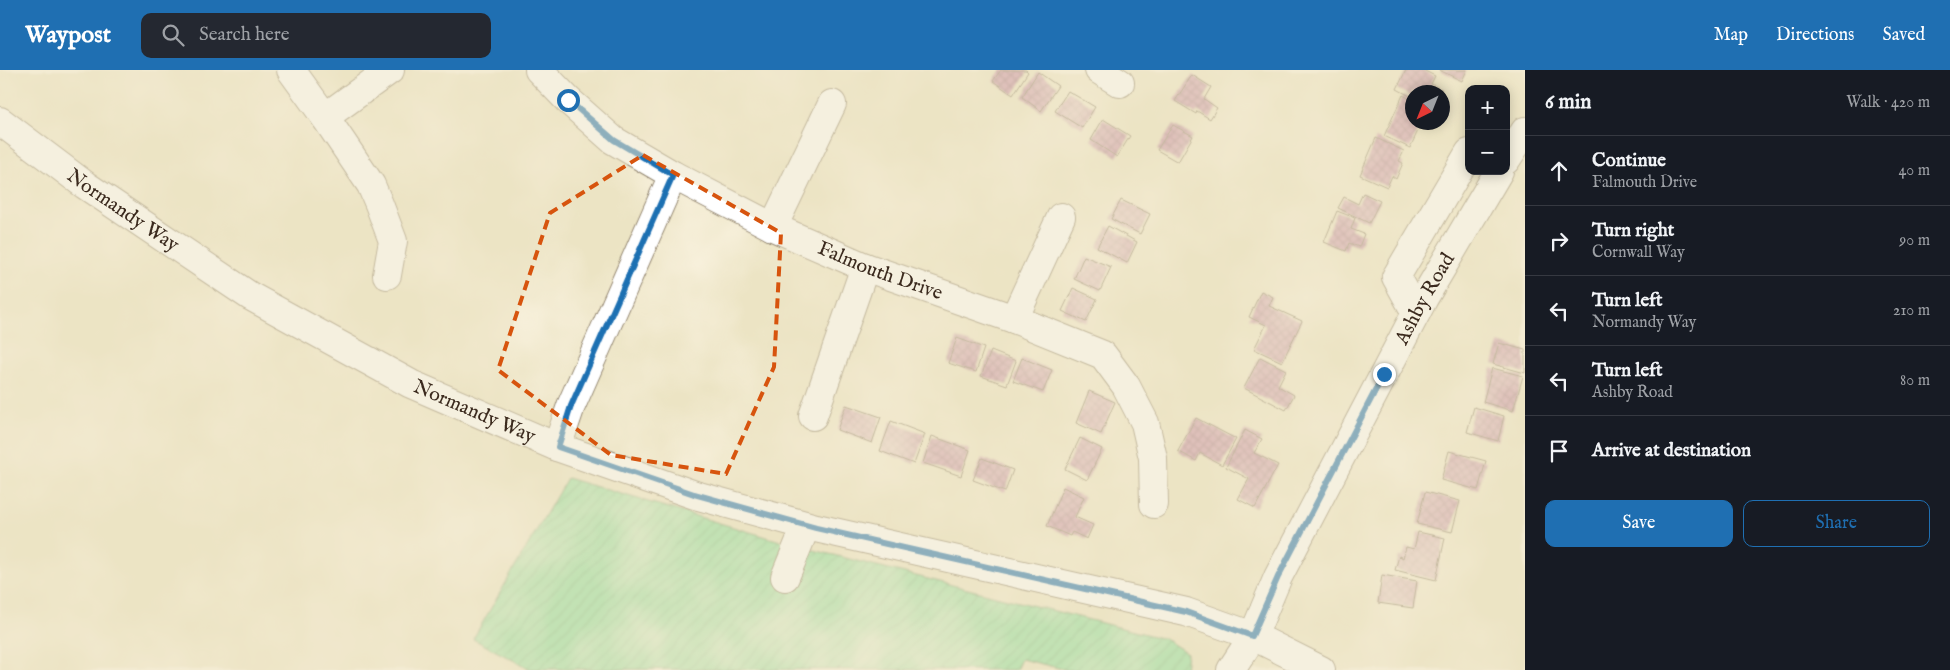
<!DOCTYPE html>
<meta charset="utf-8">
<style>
:root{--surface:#171b24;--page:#242831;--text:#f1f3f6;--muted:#9ea1a6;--line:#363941;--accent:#1f6fb2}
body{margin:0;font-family:"IM FELL English",serif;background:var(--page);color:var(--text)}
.controls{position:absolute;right:15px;top:15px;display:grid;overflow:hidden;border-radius:10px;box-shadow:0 2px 12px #0003}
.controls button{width:45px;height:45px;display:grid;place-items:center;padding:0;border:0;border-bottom:1px solid var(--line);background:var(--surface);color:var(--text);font:25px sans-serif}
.compass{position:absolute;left:1405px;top:15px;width:45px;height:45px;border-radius:50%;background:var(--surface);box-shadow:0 2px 12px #0003;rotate:223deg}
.stop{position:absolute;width:15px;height:15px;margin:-11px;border:4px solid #1f6fb2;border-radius:50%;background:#fff}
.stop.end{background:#1f6fb2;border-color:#fff;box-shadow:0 1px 5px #0008}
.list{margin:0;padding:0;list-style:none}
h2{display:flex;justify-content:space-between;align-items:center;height:65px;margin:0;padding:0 20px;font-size:21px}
h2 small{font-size:16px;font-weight:400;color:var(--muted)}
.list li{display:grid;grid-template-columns:32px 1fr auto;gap:15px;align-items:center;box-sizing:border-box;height:70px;padding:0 20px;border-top:1px solid var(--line)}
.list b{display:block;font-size:19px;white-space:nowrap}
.list p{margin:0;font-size:16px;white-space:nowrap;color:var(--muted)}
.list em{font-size:16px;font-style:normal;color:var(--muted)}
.actions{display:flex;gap:10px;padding:15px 20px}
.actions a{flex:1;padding:11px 0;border:1px solid var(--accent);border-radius:10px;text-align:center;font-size:18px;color:var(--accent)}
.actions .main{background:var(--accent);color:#fff}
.icon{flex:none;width:28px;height:28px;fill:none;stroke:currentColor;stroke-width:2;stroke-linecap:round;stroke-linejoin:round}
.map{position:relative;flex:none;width:1525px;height:600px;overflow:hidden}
header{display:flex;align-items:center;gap:30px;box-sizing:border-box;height:70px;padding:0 25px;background:var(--accent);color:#fff}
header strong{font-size:24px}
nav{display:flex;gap:28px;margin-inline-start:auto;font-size:18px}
.search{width:350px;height:45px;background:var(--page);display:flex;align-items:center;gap:12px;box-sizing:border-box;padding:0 18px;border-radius:10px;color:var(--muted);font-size:19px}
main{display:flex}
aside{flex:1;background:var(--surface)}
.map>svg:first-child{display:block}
.garden{fill:url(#garden-furrows);stroke:#65845e}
.building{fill:url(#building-cross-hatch)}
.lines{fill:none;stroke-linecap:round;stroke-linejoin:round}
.minor-casing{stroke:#948771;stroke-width:30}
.major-casing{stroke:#948771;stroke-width:30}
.minor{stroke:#fff;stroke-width:28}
.major{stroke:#fff;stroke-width:28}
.route{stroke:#1f6fb2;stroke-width:6}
.marked{fill:none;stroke:#d7540e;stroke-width:4;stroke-dasharray:10 6;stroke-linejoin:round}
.labels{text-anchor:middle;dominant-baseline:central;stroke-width:5;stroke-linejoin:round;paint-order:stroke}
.street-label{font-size:20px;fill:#3b2a1e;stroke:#fcf5e5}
</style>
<header>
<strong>Waypost</strong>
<div class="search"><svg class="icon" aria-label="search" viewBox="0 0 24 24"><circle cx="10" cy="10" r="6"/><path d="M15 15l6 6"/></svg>Search here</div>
<nav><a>Map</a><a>Directions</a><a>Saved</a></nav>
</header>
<main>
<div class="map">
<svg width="1525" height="600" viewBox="0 0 1525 600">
<defs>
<pattern id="garden-furrows" width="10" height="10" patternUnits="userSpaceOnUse" patternTransform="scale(1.25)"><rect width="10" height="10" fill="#8fdf9f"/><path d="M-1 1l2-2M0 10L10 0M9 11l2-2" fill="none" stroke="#7cc088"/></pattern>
<pattern id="building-cross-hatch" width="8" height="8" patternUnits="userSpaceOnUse" patternTransform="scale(1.25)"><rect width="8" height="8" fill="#cd95ad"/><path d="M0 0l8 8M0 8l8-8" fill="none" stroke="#a87a8c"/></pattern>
</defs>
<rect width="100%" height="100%" fill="#fcf5e5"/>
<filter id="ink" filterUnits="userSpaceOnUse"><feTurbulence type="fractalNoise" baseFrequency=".02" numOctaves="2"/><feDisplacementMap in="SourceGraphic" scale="10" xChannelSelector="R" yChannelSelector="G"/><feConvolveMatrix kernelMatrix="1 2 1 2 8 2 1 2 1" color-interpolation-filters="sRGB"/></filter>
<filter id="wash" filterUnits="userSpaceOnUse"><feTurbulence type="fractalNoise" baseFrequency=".0096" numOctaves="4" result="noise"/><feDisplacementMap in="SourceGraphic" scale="20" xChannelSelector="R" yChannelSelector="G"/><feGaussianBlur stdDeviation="1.12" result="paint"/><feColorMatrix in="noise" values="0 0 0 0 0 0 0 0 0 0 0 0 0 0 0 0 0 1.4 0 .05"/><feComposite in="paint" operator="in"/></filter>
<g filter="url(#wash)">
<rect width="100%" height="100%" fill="#ece4c4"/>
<path class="garden" d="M567,408L794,475L1165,569L1187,583L1185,600H1067L1021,589L1016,600L530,599L473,569Z"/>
<g id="blocks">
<path class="building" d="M1001,0H1026L1028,2L1013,25L993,11Z
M1406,0H1423L1435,6L1431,14L1442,19L1440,22H1412V27L1397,19Z
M1439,0H1467L1462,11Z
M1038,2L1058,16L1041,41L1022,27Z
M1192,5L1211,17L1204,29L1217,38L1210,49L1197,41L1196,44L1175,31Z
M1068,21L1095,37L1082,58L1055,41Z
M1403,25L1412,30V52H1422L1410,78L1384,66Z
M1103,49L1130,66L1117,87L1091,70Z
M1173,55L1193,66L1178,92L1157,80Z
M1376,68L1404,81L1399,91L1403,93L1396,109L1392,106L1387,117L1360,105Z
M1363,123L1380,131L1369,153L1338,138L1344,127L1358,134Z
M1121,130L1150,144L1140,164L1111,149Z
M1337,141L1355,148L1351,159L1364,164L1359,177L1349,173L1346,181L1324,172Z
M1108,156L1137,172L1127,193L1097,177Z
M1084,186L1111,197L1100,221L1074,209Z
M1073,218L1097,229L1086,252L1062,241Z
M1261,221L1273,227L1269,236L1302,251L1282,292L1254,279L1266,255L1249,247Z
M957,268L984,278L976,302L948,293Z
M1499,273L1525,280V303L1493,294Z
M991,281L1016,291L1007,315L981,306Z
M1260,287L1286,300L1278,316L1294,325L1286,340L1244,318Z
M1022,288L1052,300L1043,322L1013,311Z
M1492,298L1523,306L1513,341L1483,332Z
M1089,321L1115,332L1101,364L1076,353Z
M846,335L881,347L872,373L837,360Z
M1474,337L1504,346L1498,371L1467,362Z
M1196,348L1236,369L1222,395L1200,383L1196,391L1178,381Z
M891,351L925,364L914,394L880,381Z
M1245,360L1262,369L1254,383L1278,395L1255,438L1238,429L1249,409L1226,397Z
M932,366L970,380L961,406L923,393Z
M1080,368L1102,379L1087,410L1065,399Z
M1449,381L1486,391L1478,420L1441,410Z
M982,388L1013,400L1005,422L973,410Z
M1063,417L1084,427L1075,447L1093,455L1087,469L1072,462L1070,466L1047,456Z
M1425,422L1460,431L1452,462L1417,454Z
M1418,462L1445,468L1436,510L1395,500L1399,486L1403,488L1406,477L1414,479Z
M1382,505L1417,511L1413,538L1378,533Z"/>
</g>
</g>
<g filter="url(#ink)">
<use href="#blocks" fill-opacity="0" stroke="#948771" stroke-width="1"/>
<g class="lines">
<defs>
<g id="minor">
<path d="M291,0L325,47L390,0"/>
<path id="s1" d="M539,0L568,30L613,70L673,105L773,157L865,197L1014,249L1103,285L1126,316L1145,353L1153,388L1154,434"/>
<path d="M1099,0L1120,13"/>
<path d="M325,47L371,115L379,134L393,171L387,205"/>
<path d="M773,157L832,34"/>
<path d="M1416,243L1396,207L1469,83"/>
<path d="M1014,249L1061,147"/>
<path d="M813,346L865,197"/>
<path d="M557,377L571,336L673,105"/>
<path d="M785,507L806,456"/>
</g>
<g id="major">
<path id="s2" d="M0,51L85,115L250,226L411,314L557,377L695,425L816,458L1186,542L1253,566L1321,600"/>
<path d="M1506,90L1525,61"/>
<path id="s3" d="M1231,600L1253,566L1278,507L1424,228L1499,101"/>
</g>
</defs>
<use href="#minor" class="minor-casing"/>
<use href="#major" class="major-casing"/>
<use href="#minor" class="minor"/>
<use href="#major" class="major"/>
</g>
</g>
<g class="lines" filter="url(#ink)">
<path class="route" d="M568,30L614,70L673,105L571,336L558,377L694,424L816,458L1186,542L1252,566L1278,507L1384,304"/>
</g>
<path d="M0 0H1525V600H0ZM643,85L781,163L774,297L726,404L611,385L498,300L550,143Z" fill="#ece4c4" fill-opacity=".55" fill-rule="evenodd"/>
<path class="marked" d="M643,85L781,163L774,297L726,404L611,385L498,300L550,143Z"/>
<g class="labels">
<g class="street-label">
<text stroke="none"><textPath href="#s2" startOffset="152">Normandy Way</textPath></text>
<text stroke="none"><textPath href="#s1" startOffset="400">Falmouth Drive</textPath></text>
<text stroke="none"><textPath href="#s3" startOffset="419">Ashby Road</textPath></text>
<text stroke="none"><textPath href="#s2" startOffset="558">Normandy Way</textPath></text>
</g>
</g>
</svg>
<div class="controls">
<button>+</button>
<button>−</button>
</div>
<svg class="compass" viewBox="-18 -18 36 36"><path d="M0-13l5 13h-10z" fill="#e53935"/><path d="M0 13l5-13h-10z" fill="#9ea1a6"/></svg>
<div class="stop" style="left:568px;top:30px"></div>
<div class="stop end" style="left:1384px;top:304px"></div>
</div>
<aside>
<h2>6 min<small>Walk · 420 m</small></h2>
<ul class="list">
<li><svg class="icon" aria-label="ahead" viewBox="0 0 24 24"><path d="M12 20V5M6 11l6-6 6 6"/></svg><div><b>Continue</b><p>Falmouth Drive</p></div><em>40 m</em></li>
<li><svg class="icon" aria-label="right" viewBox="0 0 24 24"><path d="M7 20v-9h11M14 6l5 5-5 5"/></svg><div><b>Turn right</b><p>Cornwall Way</p></div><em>90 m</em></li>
<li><svg class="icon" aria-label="left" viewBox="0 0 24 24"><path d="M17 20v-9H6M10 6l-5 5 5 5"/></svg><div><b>Turn left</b><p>Normandy Way</p></div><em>210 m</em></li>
<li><svg class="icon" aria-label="left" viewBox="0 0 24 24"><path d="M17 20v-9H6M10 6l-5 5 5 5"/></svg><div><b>Turn left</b><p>Ashby Road</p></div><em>80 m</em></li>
<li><svg class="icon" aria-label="arrive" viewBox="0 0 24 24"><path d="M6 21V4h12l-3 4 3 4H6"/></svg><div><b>Arrive at destination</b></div></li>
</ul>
<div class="actions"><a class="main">Save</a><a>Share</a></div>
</aside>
</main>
